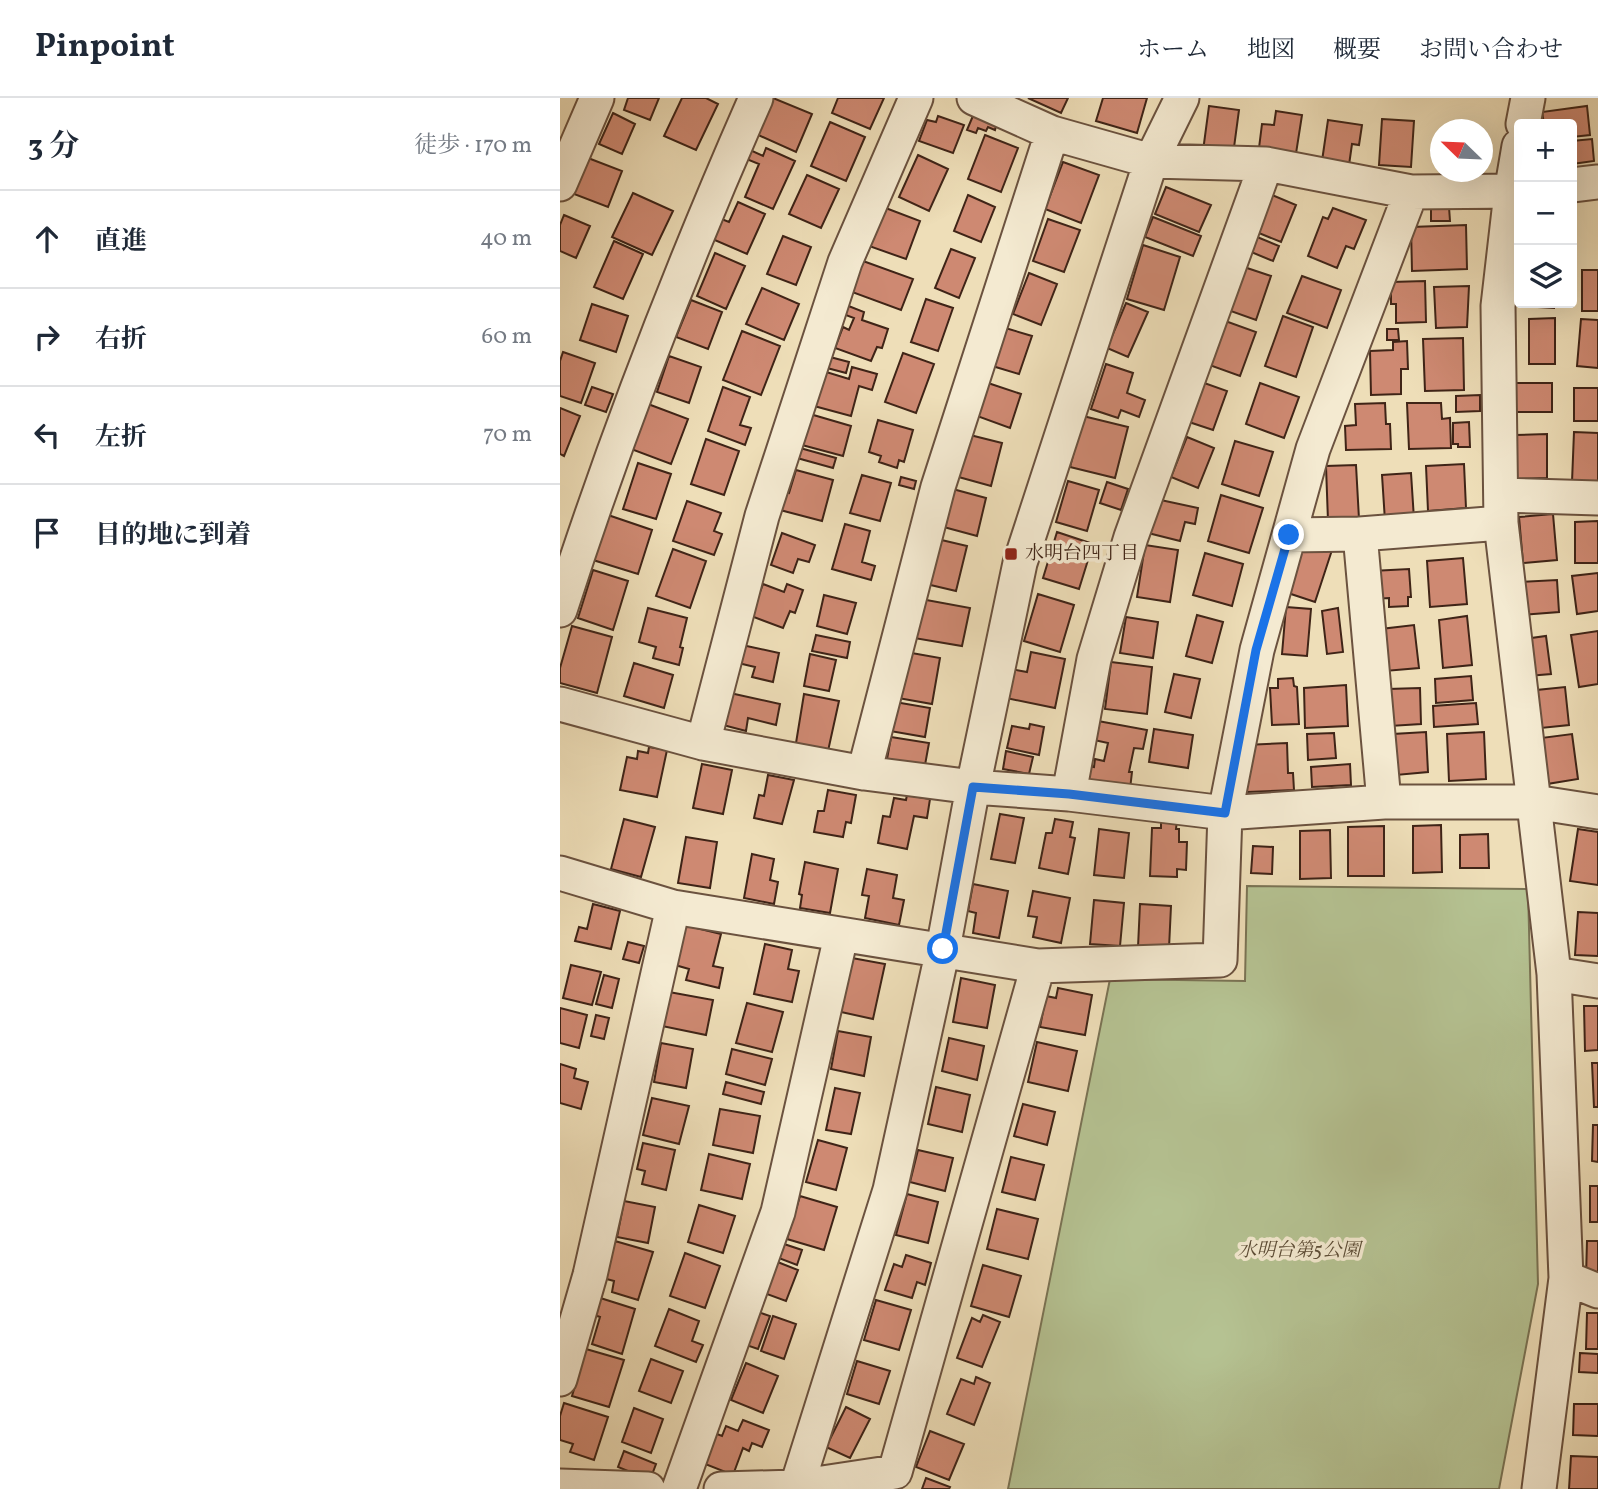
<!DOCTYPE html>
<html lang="ja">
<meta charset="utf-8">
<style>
:root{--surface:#fff;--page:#f2f2f3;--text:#1f2937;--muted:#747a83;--line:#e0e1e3}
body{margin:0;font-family:Vollkorn,"Noto Serif JP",serif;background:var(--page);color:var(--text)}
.controls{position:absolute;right:21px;top:21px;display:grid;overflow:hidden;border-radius:7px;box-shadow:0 7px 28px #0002}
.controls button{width:63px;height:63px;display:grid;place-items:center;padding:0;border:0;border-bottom:2px solid var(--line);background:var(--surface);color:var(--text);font:35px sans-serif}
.compass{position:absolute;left:870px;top:21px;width:63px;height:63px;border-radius:50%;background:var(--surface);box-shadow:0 7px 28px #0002;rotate:293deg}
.stop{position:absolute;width:21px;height:21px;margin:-16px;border:5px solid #1a73e8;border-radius:50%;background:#fff}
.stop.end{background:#1a73e8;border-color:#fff;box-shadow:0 2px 7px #0008}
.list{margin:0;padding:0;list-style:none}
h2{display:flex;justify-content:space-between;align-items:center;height:91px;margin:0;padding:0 28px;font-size:30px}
h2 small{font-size:23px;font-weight:400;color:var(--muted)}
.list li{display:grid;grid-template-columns:46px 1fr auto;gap:21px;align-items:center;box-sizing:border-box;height:98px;padding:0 28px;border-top:2px solid var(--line)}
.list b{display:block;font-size:26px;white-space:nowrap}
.list em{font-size:23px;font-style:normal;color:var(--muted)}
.icon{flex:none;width:38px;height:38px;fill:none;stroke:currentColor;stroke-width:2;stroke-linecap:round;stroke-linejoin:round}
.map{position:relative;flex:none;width:1038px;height:1391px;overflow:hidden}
header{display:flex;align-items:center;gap:42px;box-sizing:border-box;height:98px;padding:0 35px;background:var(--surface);border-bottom:2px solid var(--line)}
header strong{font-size:33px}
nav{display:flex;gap:38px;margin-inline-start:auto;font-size:24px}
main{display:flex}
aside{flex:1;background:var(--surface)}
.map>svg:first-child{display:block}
.green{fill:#b5c292;stroke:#7a7354;stroke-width:2}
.building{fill:#ce8972;stroke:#3f2417;stroke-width:2}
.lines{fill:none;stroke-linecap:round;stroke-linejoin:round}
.minor-casing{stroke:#6b523f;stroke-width:37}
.minor{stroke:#f4ead1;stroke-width:33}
.route{stroke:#1a73e8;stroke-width:9}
.poi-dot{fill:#8f2418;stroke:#f4ead1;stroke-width:2.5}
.labels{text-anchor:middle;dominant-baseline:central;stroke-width:7;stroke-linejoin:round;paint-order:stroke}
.poi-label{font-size:19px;fill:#3f2417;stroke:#f4ead1;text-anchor:start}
.park-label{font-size:19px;font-style:italic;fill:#5c4c36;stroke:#f4ead1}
</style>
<header>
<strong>Pinpoint</strong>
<nav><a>ホーム</a><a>地図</a><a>概要</a><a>お問い合わせ</a></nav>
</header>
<main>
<aside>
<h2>3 分<small>徒歩 · 170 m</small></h2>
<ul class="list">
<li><svg class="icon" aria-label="ahead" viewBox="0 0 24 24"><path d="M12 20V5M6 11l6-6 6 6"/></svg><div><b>直進</b></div><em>40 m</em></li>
<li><svg class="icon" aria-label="right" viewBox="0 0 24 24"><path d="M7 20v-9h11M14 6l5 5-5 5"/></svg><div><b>右折</b></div><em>60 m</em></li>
<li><svg class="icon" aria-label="left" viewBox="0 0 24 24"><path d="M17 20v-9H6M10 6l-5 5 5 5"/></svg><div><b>左折</b></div><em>70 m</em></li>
<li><svg class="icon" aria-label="arrive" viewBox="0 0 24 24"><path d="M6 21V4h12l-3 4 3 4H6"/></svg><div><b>目的地に到着</b></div></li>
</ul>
</aside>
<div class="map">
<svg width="1038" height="1391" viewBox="0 0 1038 1391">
<rect width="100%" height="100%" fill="#eedeb8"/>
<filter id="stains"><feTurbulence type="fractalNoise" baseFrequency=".00286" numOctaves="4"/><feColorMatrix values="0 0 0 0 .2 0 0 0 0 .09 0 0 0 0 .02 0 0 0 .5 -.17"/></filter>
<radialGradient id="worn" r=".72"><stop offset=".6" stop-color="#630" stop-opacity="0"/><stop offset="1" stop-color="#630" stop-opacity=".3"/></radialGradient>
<path class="green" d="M687,788L968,791L978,1186L939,1391H448L550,881L685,883Z"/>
<path class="building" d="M68,0H99L90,22L64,12Z
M122,0H146L158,6L136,52L104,38Z
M213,0L252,16L236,54L196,36Z
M278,0H324L310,31L272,15Z
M468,0H508L501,15Z
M543,0H587L577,35L536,23Z
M649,8L679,12L673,57L643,53Z
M1027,8L1030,37L1012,39V26H984L982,14Z
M415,13L448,33L436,28L435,32L428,29L426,33L418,30L416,35L407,32Z
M716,13L742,17L735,62L698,58L702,26L714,27Z
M53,15L75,26L62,56L39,46Z
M378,18L404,27L393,55L359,43L367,22L376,24Z
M822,21L854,23L851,69L819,67Z
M768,22L802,27L799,47L792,46L789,67L762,63Z
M270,24L305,39L286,83L251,68Z
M425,37L458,50L441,94L408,81Z
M1032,41L1034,63L1012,66V43Z
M206,50L235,63L213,111L185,99L199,66L184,60L188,51L203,58Z
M358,57L388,71L369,113L339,99Z
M28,60L62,73L48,109L14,96Z
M503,64L539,77L521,125L485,111Z
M247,77L279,91L261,130L229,116Z
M606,89L651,107L639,134L595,116Z
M705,94L736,107L721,144L689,131Z
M73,95L113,113L92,157L52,139Z
M408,97L435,109L421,144L394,133Z
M178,104L205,116L187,156L150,140L159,120L169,124Z
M323,109L360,123L346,161L309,148Z
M871,109H889L890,123H871Z
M773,110L806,122L794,151L786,148L777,170L748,158L763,119L768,121Z
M4,117L30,128L16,160L0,153V127Z
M593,119L641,138L633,158L585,139Z
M488,121L520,132L504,174L473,163Z
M906,127L907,171L852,173L851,129Z
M685,134L719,148L713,163L679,149Z
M223,138L251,149L236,187L207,176Z
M54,143L83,156L63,201L34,189Z
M583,147L620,159L604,212L567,201Z
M391,151L415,160L399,200L375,190Z
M155,155L185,168L166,211L137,198Z
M303,163L353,181L341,212L292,194Z
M681,168L711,178L696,222L665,211Z
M1022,172H1038V213H1022Z
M469,175L497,186L481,227L453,216Z
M742,178L781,192L767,230L727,215Z
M865,183L866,224L836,225V206H831V184Z
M909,188L907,229L876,230L874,189Z
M202,190L239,206L224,242L186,226Z
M366,201L393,210L378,253L351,244Z
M131,202L162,214L148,251L116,239Z
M566,205L588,214L568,259L547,250Z
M960,205H994V210L960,208Z
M32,206L68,218L56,254L20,242Z
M286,207L304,214L302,222L328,231L322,250L317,249L311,263L275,250L283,229L289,232L294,220L283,216Z
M723,218L753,229L736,279L705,268Z
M657,220L696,234L680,278L641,264Z
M995,220V266H969V221Z
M1021,221L1038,222V270L1017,268Z
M442,229L472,238L459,276L429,267Z
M827,231H838L839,242H827Z
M182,233L220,248L201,297L163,282Z
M903,240L904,292L865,293L863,241Z
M847,243L848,271H841V296L811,297L810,253L833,252V244Z
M3,254L35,265L21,305L0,298V263Z
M343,255L374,266L356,315L325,304Z
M109,258L141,269L129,305L97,294Z
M270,259L289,264L286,275L267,270Z
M546,266L573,275L567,295L585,302L579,319L561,312L558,320L531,311Z
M292,269L317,276L312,292L299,288L291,318L254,308L263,273L289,281Z
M633,281L667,293L653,332L620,321Z
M428,285L461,296L450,330L417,318Z
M700,285L739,299L724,340L686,326Z
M956,285H992V314H956Z
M32,289L53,296L46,314L25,307Z
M163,289L190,299L180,327L191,330L185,347L148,333Z
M1014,290H1038V323H1014Z
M920,297V313L896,314V298Z
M825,305L826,326H830L831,351L786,352L785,328L796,327L795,306Z
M847,305H881L882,321L890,320L891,350L849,351Z
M88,306L128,321L111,366L71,351Z
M0,310L20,318L4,358L0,356Z
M250,316L291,328L283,358L242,347Z
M523,318L568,329L555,380L510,369Z
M318,322L353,332L344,364L339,362L337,370L319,364L321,358L309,354Z
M909,324L910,349H898V346H893V325Z
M1014,334L1038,335V384H1012Z
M406,336L442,345L431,388L395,378Z
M987,336V380L955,381V337Z
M627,339L654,350L638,390L611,379Z
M146,341L179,353L164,397L131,386Z
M675,343L713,354L699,398L662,386Z
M240,350L276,360L273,370L237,360Z
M78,365L111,376L96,421L63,411Z
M904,366L906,410L868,413L866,368Z
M796,367L799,421L768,423L766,368Z
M236,372L273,382L262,423L220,412L224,394L229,395Z
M851,375L854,421L825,423L822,377Z
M302,377L331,385L320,423L290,415Z
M341,379L356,383L354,391L339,387Z
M508,383L539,392L527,433L496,424Z
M547,384L568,391L561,412L540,405Z
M389,390L426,400L417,438L380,428Z
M661,397L703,410L689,455L648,443Z
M596,401L638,410L635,426L625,424L620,443L588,435Z
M127,403L161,415L154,433L162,436L154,457L113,443Z
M993,416L997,462L963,465L959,419Z
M48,417L92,432L78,476L33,462Z
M1038,423V465H1015V424Z
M285,426L310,433L302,464L315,468L311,482L272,471Z
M497,434L533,446L519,491L483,480Z
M222,435L255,447L249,464L238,461L233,475L211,467Z
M740,438L773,449L755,504L722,493Z
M373,440L407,448L396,493L362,485Z
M585,447L618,452L610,504L577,499Z
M113,451L146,463L130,510L96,498Z
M645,455L683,466L672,508L633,497Z
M903,460L907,506L870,509L867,463Z
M849,471L851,499H848V508L829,509V500L814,501L812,473Z
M33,472L68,483L53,532L18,520Z
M1038,475V513L1017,516L1012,478Z
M997,482L999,514L961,517L958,484Z
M203,486L224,494L227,486L243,492L235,515L230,513L223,530L191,518Z
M478,496L514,507L500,554L464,543Z
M264,497L296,505L287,536L257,528Z
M361,501L410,510L402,548L354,540Z
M726,509L751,511L747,558L722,556Z
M88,510L127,520L120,549L123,550L119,567L93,560L96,549L79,544Z
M778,510L783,554L767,556L762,513Z
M637,517L663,524L652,565L626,558Z
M907,518L912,567L883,570L879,522Z
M566,519L598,524L593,560L560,555Z
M854,527L859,570L825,573L821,531Z
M12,528L52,539L37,595L0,585V570Z
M1038,533V586L1019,589L1011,537Z
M256,537L290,544L287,560L252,553Z
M986,538L991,576L968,578L964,541Z
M182,547L219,555L213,584L192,579L195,569L178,565Z
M346,554L380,560L372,606L338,600Z
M471,554L505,561L495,610L446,600L451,571L467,574Z
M250,556L276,562L269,593L244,588Z
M551,564L592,569L587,616L545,611Z
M74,565L113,577L104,610L64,598Z
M614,576L640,581L631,620L605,614Z
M911,578L913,602L876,605L875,581Z
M733,580L734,588L737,589L739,626L712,627L710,590H718V581Z
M786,587L788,628L745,630L744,590Z
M1005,589L1009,627L981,630L977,592Z
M860,590L861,626L830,628L828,591Z
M170,595L220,606L216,627L188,620L186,633L163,627Z
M244,596L279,603L268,653L236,645Z
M335,604L370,610L365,639L330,633Z
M916,605L918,626L874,629L873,608Z
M538,623L587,632L583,651L574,650L569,674H572L570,691L525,684L527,668L534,669L535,661L544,663L548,645L534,642Z
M470,626L484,629L479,657L447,650L452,628L469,631Z
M594,631L633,637L628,670L589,664Z
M866,634L868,674L836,677L833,636Z
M924,634L926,681L889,683L887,636Z
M774,635L776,660L748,662L747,636Z
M1012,636L1018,681L987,686L981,640Z
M331,639L369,645L365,667L327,661Z
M727,645L728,675H733L734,692L687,694L685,647Z
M89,649L107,652L97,699L60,692L67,659L77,661L78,653L88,655Z
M446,653L473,659L469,676L443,671Z
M142,666L172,672L163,716L133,710Z
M790,666L791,687L752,689L751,669Z
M208,677L234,682L222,726L194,720L199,697L204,698Z
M268,692L296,697L291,725L286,724L283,739L254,734L258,713H264Z
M347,697L370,701L367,720L354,718L347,751L318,745L323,718L330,719L334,700L346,702Z
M440,716L464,720L455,765L431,761Z
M64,721L95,729L81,779L51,771Z
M495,721L513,724L510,739L515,740L508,776L479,770L486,735H492Z
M601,721L617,722L616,731H619V744H627L626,772L617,771V779L590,778L592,730H601Z
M881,727L882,774L853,775V728Z
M824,728V778H788V729Z
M539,731L569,735L564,780L534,777Z
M1018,731L1038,734V787L1010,783Z
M770,732L771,780L740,781V733Z
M928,736L929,770H900V737Z
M126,739L157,744L150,790L118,785Z
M693,748L713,749L712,776L691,775Z
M192,756L214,761L210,782L218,784L214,806L184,800Z
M245,764L278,771L270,815L240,810L242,797L239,796Z
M307,771L337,777L333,800L344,802L339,827L305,820L309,798L302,797Z
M413,786L448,793L439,840L413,835L416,815L408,813Z
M473,793L510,800L501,845L473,839L477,819L468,818Z
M534,802L564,805L560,848L530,846Z
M33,806L60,813L51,851L15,843L19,829L27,831Z
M580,806L611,808L609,850L578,849Z
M1018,814L1038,815V858L1015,857Z
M124,827L161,836L153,868L163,870L159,890L126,882L129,871L115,867Z
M68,844L84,848L79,865L63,861Z
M205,846L232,852L228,871L239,873L232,904L194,896Z
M292,860L325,866L313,921L281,914Z
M11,867L41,874L32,907L3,900Z
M44,877L59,881L52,910L36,906Z
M401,880L435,887L427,930L393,924Z
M498,890L532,897L525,937L480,929L486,898L496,900Z
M109,894L153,902L146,937L102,928Z
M187,905L223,914L212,954L176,945Z
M1024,908H1038V952L1025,953Z
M0,910L27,917L19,950L0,945Z
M36,917L49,920L44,941L31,938Z
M278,933L311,939L304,978L271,971Z
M389,940L424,948L417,982L382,973Z
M477,944L517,953L508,993L468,984Z
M101,945L133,951L126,990L94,984Z
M172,951L212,961L205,987L166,976Z
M1032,965H1038V1009H1034Z
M0,966L16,971L14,980L28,984L21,1011L0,1005Z
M166,984L204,994L201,1006L163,996Z
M376,989L410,997L402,1034L368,1026Z
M275,990L300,995L291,1036L266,1032Z
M92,1000L129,1008L119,1046L83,1037Z
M463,1006L495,1014L487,1047L454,1038Z
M160,1011L200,1018L193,1055L153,1047Z
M1033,1027H1038V1064L1032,1063Z
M258,1042L287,1050L276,1092L246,1084Z
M83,1045L115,1052L106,1092L82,1086L85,1073L77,1071Z
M358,1052L393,1060L385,1093L350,1084Z
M149,1056L190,1066L182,1101L141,1092Z
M451,1059L484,1067L475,1102L442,1094Z
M1030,1088H1038V1124H1030Z
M347,1096L378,1104L368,1145L336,1137Z
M240,1098L277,1109L264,1152L227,1141Z
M64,1103L95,1109L88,1145L57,1139Z
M139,1107L175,1118L163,1155L128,1144Z
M437,1111L478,1121L468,1161L427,1151Z
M55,1143L93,1154L78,1202L52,1194L54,1183L43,1180Z
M1027,1143H1038V1180H1026Z
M221,1145L242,1152L237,1167L216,1159Z
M125,1155L160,1168L145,1210L110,1198Z
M346,1157L371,1165L365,1187L357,1184L352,1200L325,1192L334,1166L342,1169Z
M215,1163L238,1172L226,1203L204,1195Z
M423,1167L461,1178L449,1219L411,1208Z
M34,1198L75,1211L62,1256L32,1246L40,1219L28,1215Z
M316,1202L351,1212L339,1252L304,1242Z
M109,1211L139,1223L132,1243L143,1247L136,1264L95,1248Z
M198,1214L210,1218L198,1251L186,1247Z
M1027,1215H1038V1251H1026Z
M423,1217L440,1224L422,1269L397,1260L412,1220L420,1224Z
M213,1218L236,1226L224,1261L201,1253Z
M26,1251L64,1262L49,1309L12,1298Z
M1020,1255L1038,1256V1275L1019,1274Z
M91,1261L123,1273L111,1305L79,1293Z
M297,1263L330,1273L319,1306L287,1296Z
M186,1265L218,1278L203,1315L171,1302Z
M416,1279L430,1285L414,1327L387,1316L401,1281L414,1286Z
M4,1305L48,1319L34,1362L10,1354L13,1346L0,1342V1318Z
M1014,1306H1038V1338L1013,1337Z
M286,1309L310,1321L290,1360L266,1349Z
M74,1310L103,1321L91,1355L62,1344Z
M183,1322L209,1332L202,1349L192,1345L189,1353L183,1350L173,1377L140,1364L152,1334L162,1338L166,1328L178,1333Z
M370,1333L404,1346L389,1382L356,1369Z
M64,1353L96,1366L90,1382L58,1369Z
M1011,1358L1038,1359V1391H1009Z
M366,1380L390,1389L389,1391H362Z"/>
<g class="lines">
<defs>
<path id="minor" d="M414,0L492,35L591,63L706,66L851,94L959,93
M963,26L968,0
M959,48L951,95L938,208L941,425L994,876L1006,1180L979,1391
M0,86L37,0
M1012,87L1038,84
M941,397L1038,400
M800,436L824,704
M729,437L800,436L941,425
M0,512C56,338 122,168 196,0
M0,606L143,645L304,675L413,689L509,696L665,715L824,704H974L1038,714
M143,645L202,418L285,164L356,0
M304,675L378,389L492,35
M509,696L534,561L571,439L706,66
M0,775L113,809L478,868L660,862L665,715L697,552L753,351L851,94
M994,876L1038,883
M1006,1180L1038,1193
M0,1281L30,1177L113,809
M0,1388L88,1391
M119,1391L218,1114L281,838
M161,1391L236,1389L335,1374L478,868
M236,1391L330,1092L383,851L413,689L460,465L591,63L622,0"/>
</defs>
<use href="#minor" class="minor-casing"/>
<use href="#minor" class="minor"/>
</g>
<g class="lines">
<path class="route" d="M383,851L413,689L509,696L665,715L696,552L729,437"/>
</g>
<rect class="poi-dot" x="444" y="449" width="14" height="14" rx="3.5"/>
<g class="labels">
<g class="poi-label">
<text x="465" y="456">水明台四丁目</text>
</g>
<g class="park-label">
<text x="739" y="1153">水明台第5公園</text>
</g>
</g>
<rect width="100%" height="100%" filter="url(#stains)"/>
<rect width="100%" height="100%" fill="url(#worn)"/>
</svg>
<div class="controls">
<button>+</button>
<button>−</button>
<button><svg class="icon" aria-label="layers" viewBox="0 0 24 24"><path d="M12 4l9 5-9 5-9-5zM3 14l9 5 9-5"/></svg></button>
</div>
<svg class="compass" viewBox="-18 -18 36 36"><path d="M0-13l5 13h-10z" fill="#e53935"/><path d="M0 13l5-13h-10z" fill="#747a83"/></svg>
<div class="stop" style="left:383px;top:851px"></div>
<div class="stop end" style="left:729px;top:437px"></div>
</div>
</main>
